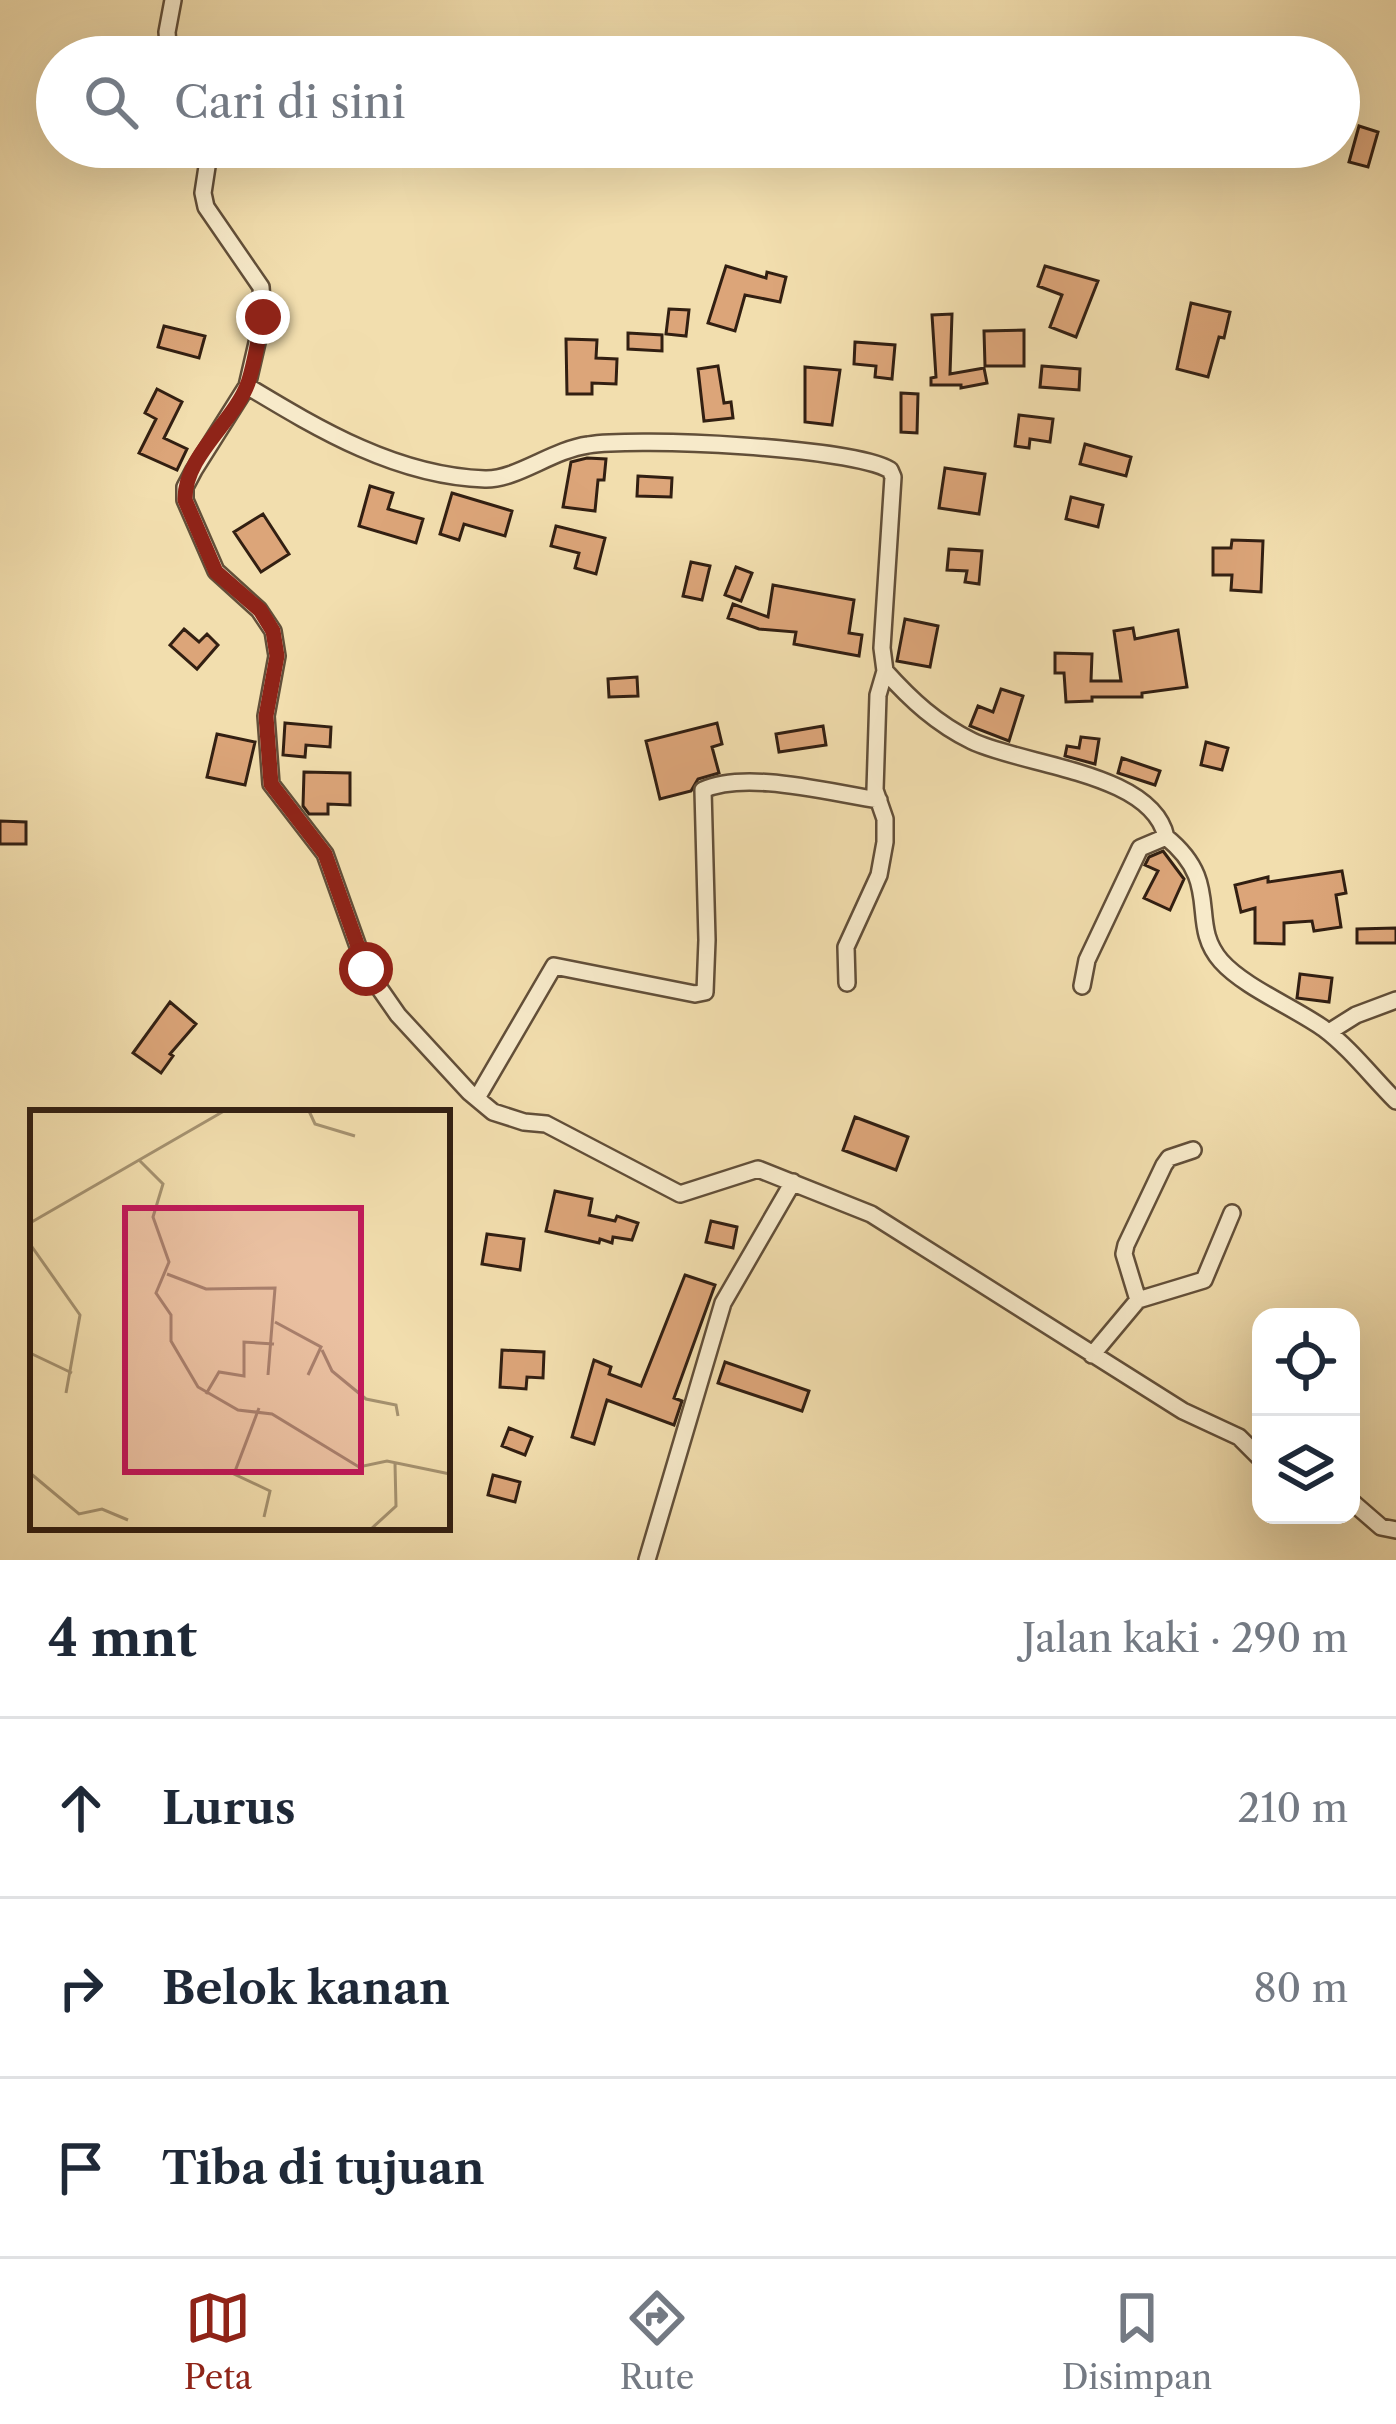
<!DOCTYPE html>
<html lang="id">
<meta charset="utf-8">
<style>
:root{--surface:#fff;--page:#f2f2f3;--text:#1f2937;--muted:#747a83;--line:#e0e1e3;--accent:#8f2418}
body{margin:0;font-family:"Libre Caslon Text",serif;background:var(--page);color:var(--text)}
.controls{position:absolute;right:36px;bottom:36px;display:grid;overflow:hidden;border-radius:24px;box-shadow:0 12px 48px #0002}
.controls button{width:108px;height:108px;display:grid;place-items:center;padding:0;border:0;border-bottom:3px solid var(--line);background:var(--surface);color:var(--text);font:60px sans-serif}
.stop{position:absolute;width:36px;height:36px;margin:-27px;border:9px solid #8f2418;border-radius:50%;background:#fff}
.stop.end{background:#8f2418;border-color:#fff;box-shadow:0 3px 12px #0008}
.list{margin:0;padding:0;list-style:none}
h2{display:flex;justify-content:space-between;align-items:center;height:156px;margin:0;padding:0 48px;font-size:51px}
h2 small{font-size:39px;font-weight:400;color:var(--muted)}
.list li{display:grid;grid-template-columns:78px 1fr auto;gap:36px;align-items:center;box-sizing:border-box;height:180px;padding:0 48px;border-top:3px solid var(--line)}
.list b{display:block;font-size:45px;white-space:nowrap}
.list em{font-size:39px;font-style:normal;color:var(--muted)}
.icon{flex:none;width:66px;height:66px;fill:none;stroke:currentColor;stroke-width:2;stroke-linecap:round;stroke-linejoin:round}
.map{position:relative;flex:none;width:1396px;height:1560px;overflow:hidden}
.search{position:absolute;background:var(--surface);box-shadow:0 12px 48px #0002;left:36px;right:36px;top:36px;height:132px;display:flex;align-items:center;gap:30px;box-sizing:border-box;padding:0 42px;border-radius:66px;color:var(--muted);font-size:45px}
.sheet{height:696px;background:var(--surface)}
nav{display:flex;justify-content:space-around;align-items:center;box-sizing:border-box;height:168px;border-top:3px solid var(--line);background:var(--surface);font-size:33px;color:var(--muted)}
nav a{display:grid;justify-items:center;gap:6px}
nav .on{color:var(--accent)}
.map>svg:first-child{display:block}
.building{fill:#dca579;stroke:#321f12;stroke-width:3}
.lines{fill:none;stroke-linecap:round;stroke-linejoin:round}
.minor-casing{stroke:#624f39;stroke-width:20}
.minor{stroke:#f7eaca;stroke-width:15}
.route{stroke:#8f2418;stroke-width:15}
.inset-road{fill:none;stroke:#a59270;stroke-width:3}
.view{fill:#c2185b;fill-opacity:0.15;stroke:#c2185b;stroke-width:6}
.inset-edge{fill:none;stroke:#321f12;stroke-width:6}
</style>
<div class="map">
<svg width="1396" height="1560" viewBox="0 0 1396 1560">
<rect width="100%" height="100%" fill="#f2deae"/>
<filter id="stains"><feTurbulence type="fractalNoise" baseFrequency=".00167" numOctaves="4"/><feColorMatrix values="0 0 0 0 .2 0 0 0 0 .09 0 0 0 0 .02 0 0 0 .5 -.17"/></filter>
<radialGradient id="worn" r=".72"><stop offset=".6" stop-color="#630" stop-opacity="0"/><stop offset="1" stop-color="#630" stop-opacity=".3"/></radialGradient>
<path class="building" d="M1359,126L1378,132L1368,167L1349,162Z
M726,266L766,278L767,272L786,277L780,302L745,295L735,331L708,323Z
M1045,266L1098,281L1076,337L1050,327L1062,295L1038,286Z
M1191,303L1230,312L1224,338L1219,337L1208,377L1177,369Z
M669,309L689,310L686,336L666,334Z
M952,314L950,374L984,368L987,383L961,388V385H931V378L936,377L932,315Z
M164,326L205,336L199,358L158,347Z
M1024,330V366H985L984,331Z
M628,333L662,335V351L628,349Z
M566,339L597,340L596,358L617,359L616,384L592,383V394H567Z
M855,342L895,345L892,379L875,377L876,366L854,364Z
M718,366L724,403L731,402L733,418L704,421L698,369Z
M1042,366L1080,369L1079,390L1040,387Z
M805,367L840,370L832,425L805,422Z
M157,389L182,402L164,438L187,449L177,470L139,453L156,419L145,413Z
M901,393L918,394L917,433L901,432Z
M1019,415L1053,419L1050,442L1030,439L1029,448L1015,446Z
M1085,444L1131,457L1126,476L1080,464Z
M587,458L606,459L604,480H598L595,511L563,507L571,462Z
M945,468L985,474L979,514L939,508Z
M638,476L672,478L671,497L637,496Z
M370,486L393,493L388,509L423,519L416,543L359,526Z
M452,493L512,511L505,536L464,524L459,540L440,534Z
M1071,497L1103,505L1098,527L1066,519Z
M263,514L289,554L261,572L234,532Z
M556,526L605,538L596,574L575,568L579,553L551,546Z
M1232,540L1263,541L1261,592L1231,590L1232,575H1213V548H1231Z
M949,549L982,551L979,584L965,582L967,571L947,570Z
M691,562L710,566L702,600L683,596Z
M736,567L752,573L741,601L725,595Z
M773,585L854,600L849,633L862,635L859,656L794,644L796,632L759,629L728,618L733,604L768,617Z
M905,619L938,626L930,667L897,661Z
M1133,628L1135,639L1178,630L1187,687L1142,693V697H1092V701L1066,702L1064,673H1055V653L1092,654L1091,681H1121L1114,631Z
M184,629L199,642L207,634L218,645L197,669L170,645Z
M637,677L638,696L609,697L608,679Z
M1001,689L1023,696L1009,741L970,726L978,706L993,712Z
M285,723L331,727L330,747L306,745L305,757L283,755Z
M717,723L722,744L712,747L719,773L698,779L691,791L660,799L646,741Z
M823,726L826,745L779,752L776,734Z
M217,734L255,742L245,785L207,777Z
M1081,737L1099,739L1095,764L1065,756L1067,746L1079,748Z
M1206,742L1228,748L1222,770L1201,765Z
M1122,758L1160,771L1155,785L1118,773Z
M304,772L350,773V805L328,804V814H309L303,806Z
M0,821L26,822V844H0Z
M1163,851L1184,879L1170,910L1144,898L1158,871L1145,865L1149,857Z
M1342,871L1346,893L1336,895L1341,927L1314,931L1312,921L1284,923V944L1255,943V908L1241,912L1235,885L1268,877V882Z
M1396,928V943H1357V929Z
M1300,974L1332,978L1329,1002L1297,998Z
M170,1002L196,1024L170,1054L173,1056L161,1073L133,1053Z
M855,1117L908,1137L896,1170L843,1150Z
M555,1191L592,1199L589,1215L615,1221L617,1216L638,1223L632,1240L613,1237L612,1243L600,1239L599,1243L546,1231Z
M711,1221L737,1227L733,1248L706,1242Z
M487,1234L524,1239L520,1270L482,1264Z
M685,1275L715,1285L674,1398L682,1401L674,1425L607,1400L594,1444L572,1437L594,1360L611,1367L609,1374L641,1386Z
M502,1350L544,1352L543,1378L527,1377L526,1389L500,1387Z
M725,1362L809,1391L802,1411L718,1383Z
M509,1428L532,1437L525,1455L502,1446Z
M493,1475L520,1482L515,1502L488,1495Z"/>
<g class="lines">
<defs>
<path id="minor" d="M169,57L167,32L173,0
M210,147L203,193L206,207L261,287L263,317L247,386L194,470L185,487V500L216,571L259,610L273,631L277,656L266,716L271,784L325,854L366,969L398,1015L469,1092L493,1112L524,1122L546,1124L680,1194L758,1169L871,1214L1183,1411L1239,1437L1261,1459
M247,386C320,430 397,476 485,479C516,480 552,450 588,445C636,437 852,447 890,470L893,477L882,648L885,671L878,695L875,790L885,819V842L879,875L846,947L847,983
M885,671C911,700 937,724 972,741C1024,766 1152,772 1166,837L1140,848L1087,960L1082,986
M1166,837C1224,884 1187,922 1221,961C1244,987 1293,1007 1323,1028C1350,1048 1372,1077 1396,1101
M1329,1032L1356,1015L1396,1000
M477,1098L554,966L695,994L705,992L707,940L703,790C746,770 831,793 879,800
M1138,1300L1124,1254L1126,1245L1164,1165L1169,1158L1193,1150
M1092,1355L1138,1300L1204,1280L1232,1213
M1351,1501L1381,1527L1396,1530
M647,1560L723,1303L793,1182"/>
</defs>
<use href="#minor" class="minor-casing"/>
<use href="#minor" class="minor"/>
</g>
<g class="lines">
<path class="route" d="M263,317C258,338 255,362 248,383C234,422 184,456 185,500L216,572L260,610L273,631L277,656L266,716L271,784L325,854L366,969"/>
</g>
<g transform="translate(30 1110)">
<rect width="420" height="420" fill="#f2deae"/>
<path class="inset-road" d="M279,1L285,14L325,26M110,51L133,74L123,107L139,152L126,183L141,205V231L168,277L208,300L242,304L329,357L357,351L420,364M0,113L194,1M0,134L50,205L36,283M137,164L176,179L245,178L238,265M245,212L291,237L278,265M292,240L302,261L336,289L366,295L368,306M0,243L42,263M176,284L189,262L214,266V232L244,234M229,298L204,364L240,381L234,407M0,363L49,404L72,399L98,410M341,419L366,396L365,354"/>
<path class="view" d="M95,98H331V362H95Z"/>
<rect width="420" height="420" class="inset-edge"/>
</g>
<rect width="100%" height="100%" filter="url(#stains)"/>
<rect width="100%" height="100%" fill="url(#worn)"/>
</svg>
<div class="controls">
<button><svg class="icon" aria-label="locate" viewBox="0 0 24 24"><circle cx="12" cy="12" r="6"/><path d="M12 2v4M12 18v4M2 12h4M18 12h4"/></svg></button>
<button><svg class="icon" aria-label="layers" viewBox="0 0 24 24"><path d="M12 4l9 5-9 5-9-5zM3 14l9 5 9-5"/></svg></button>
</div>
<div class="stop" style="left:366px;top:969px"></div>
<div class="stop end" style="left:263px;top:317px"></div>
<div class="search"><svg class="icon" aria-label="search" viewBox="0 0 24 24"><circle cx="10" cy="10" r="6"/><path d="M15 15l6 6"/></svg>Cari di sini</div>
</div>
<section class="sheet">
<h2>4 mnt<small>Jalan kaki · 290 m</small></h2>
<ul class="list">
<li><svg class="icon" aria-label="ahead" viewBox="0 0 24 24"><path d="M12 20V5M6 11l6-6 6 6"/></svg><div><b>Lurus</b></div><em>210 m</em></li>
<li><svg class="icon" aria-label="right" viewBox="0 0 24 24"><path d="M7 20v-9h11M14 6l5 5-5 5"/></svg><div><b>Belok kanan</b></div><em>80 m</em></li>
<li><svg class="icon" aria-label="arrive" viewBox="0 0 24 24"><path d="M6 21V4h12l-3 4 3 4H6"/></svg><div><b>Tiba di tujuan</b></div></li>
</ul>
</section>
<nav>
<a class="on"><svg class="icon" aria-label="map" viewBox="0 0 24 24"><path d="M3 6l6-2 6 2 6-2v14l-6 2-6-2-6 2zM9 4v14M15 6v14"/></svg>Peta</a>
<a><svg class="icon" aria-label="directions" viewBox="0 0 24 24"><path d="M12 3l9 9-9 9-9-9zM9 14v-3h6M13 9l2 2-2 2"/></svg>Rute</a>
<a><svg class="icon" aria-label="saved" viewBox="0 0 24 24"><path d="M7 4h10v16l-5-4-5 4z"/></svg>Disimpan</a>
</nav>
